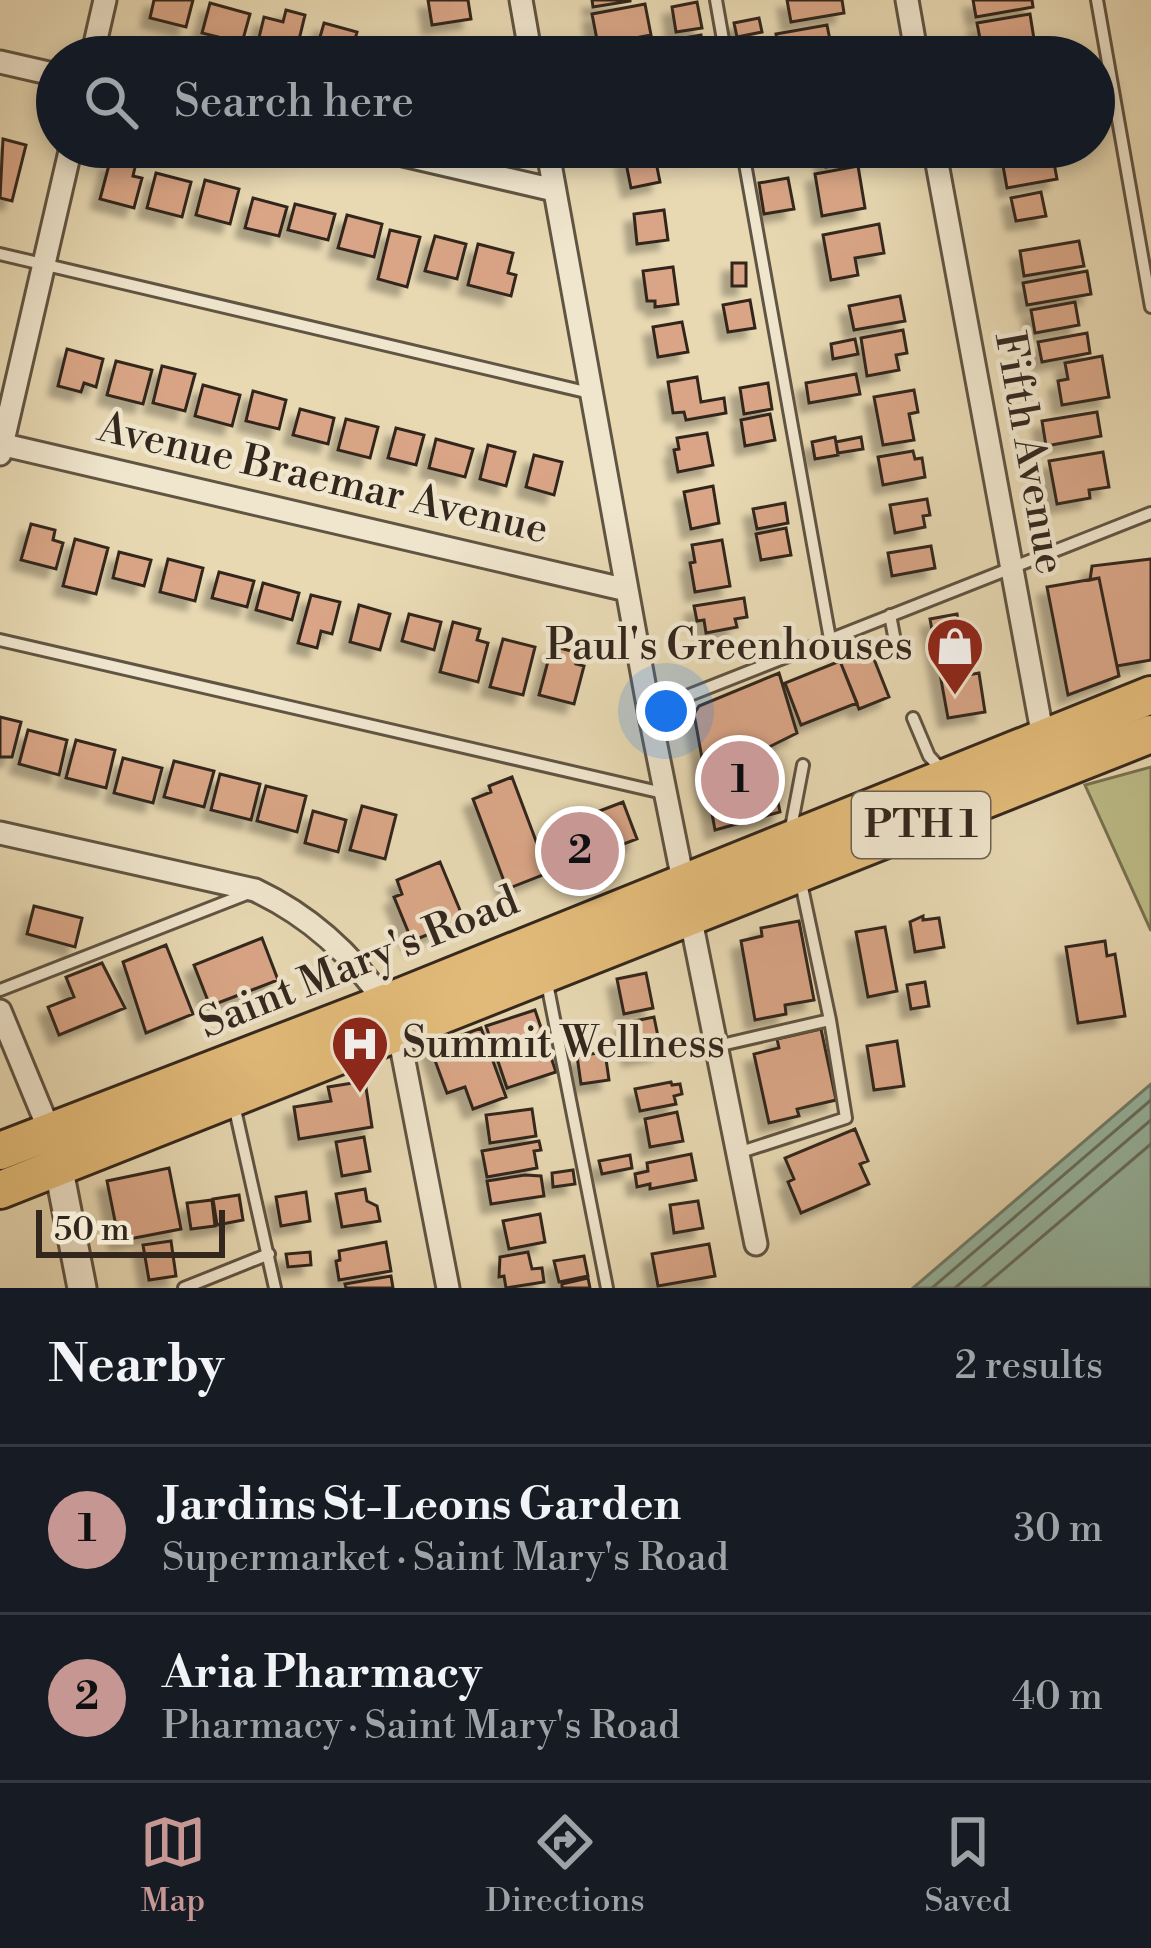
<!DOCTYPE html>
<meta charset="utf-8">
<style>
:root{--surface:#171b24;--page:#20242c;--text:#f1f3f6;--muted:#9ea1a6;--line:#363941;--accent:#c59692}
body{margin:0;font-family:"Libre Bodoni",serif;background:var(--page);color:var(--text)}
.scale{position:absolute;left:36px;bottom:30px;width:189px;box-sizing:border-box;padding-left:12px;border:6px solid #33271d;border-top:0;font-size:33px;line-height:42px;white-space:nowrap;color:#33271d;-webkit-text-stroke:9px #f0e6ce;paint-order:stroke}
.you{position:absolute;left:666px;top:711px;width:42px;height:42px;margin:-30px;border:9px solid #fff;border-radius:50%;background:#1a73e8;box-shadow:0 0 0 18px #1a73e833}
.badge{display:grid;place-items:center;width:78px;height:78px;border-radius:50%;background:var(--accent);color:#111;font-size:39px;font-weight:700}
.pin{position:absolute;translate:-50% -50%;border:6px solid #fff;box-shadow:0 3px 12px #0006}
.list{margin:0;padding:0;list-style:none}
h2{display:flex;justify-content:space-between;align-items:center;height:156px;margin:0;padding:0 48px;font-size:51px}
h2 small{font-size:39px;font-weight:400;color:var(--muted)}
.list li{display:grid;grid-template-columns:78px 1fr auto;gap:36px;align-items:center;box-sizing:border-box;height:168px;padding:0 48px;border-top:3px solid var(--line)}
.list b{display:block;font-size:45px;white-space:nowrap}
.list p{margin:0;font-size:39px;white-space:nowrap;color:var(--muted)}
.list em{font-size:39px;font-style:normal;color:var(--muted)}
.icon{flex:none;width:66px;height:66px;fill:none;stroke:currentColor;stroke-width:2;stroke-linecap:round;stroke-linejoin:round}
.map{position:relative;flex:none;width:1151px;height:1288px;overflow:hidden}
.search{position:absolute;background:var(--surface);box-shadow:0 6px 18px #0003;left:36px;right:36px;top:36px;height:132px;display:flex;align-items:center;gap:30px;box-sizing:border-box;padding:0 42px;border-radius:66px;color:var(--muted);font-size:45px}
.sheet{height:492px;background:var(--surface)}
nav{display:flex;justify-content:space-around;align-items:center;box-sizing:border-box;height:168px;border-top:3px solid var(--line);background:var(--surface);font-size:33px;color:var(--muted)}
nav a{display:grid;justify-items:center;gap:6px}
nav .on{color:var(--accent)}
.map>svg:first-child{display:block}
.green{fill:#bdbd88;stroke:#787252;stroke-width:3}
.water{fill:#98bba7;stroke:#708070;stroke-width:3}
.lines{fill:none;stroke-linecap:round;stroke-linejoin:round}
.shore{stroke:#667162;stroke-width:3}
.building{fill:#d9a586;stroke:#33271d;stroke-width:3;filter:url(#shadow)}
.service-casing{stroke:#605442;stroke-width:16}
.minor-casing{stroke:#605442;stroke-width:27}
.tertiary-casing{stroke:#605442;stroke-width:33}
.trunk-casing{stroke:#33271d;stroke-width:42}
.service{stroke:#f0e6ce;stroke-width:10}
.minor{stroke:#f0e6ce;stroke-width:21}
.tertiary{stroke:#f0e6ce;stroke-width:27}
.trunk{stroke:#e4bc7a;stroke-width:36}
.labels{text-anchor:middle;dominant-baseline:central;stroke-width:9;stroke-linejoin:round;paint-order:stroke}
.shield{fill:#f0e6ce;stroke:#6c6052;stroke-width:3}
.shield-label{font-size:39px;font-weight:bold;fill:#33271d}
.street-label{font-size:42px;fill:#33271d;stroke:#f0e6ce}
.poi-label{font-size:42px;fill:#33271d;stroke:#f0e6ce;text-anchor:end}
</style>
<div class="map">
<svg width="1151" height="1288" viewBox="0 0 1151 1288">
<defs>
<filter id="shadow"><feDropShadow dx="-9" dy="9" stdDeviation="3" flood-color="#0004"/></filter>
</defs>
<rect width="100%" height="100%" fill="#e8d9b3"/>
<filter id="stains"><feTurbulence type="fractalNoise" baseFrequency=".00167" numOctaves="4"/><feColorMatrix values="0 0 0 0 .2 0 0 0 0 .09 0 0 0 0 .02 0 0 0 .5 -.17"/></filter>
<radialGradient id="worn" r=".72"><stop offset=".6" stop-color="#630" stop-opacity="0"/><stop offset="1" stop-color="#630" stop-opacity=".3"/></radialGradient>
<path class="green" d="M1151,767V931L1085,785Z"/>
<path class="water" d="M1151,1084V1288H913Z"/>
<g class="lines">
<path class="shore" d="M932,1288L1151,1100
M955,1288L1151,1120
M982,1288L1151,1144"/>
</g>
<path class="building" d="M154,0H193L186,27L150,18Z
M428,0H468L471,19L432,25Z
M592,0H630V1L593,7Z
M787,0H842L844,13L791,22Z
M973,0H1032L1033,7L976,17Z
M697,2L702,28L676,32L672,7Z
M210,3L250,14L242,43L202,33Z
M645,4L651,35L598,45L592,14Z
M286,10L305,15L295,56L257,46L264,17L283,22Z
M1030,14L1034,39L982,49L977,23Z
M759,18L762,32L737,37L734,23Z
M324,23L357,32L350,57L316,51Z
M827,25L831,45L779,54L776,34Z
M701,35L703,49L680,53L678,39Z
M1048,42L1050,57H986L985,53Z
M447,43L479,51L485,57H443Z
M655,47L657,57H606V56Z
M3,139L26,145L12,201L0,198Z
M687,147H714L715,150L688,154Z
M759,147H793L794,148L760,154Z
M823,147H864L867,160L826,167Z
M654,152L660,182L631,188L625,158Z
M1052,152L1057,179L1007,188L1002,160Z
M110,161L135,167L133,176L142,178L134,208L100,199Z
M858,166L865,208L822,216L815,174Z
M156,173L191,182L182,217L147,208Z
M788,178L794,209L764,214L759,183Z
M205,180L239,189L230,224L196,215Z
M1041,192L1046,216L1016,221L1011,198Z
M253,198L287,207L279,236L245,228Z
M295,204L335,214L328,240L288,230Z
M664,210L668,240L637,244L634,214Z
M347,215L382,224L374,257L338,248Z
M879,224L884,253L855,258L858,275L831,280L823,235Z
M390,230L420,237L407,287L378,279Z
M435,236L466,244L457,279L425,271Z
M1079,241L1084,266L1024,276L1020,251Z
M478,244L513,253L508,273L516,275L511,296L468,285Z
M732,263H746V286H732Z
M673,267L678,304L655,307V301H647L643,271Z
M1087,271L1091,294L1027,305L1023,283Z
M900,296L905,321L854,330L849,306Z
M750,300L755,328L728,332L723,305Z
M1075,302L1079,325L1035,333L1031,310Z
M682,322L688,352L658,357L653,327Z
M903,330L907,353L896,355L899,370L867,376L861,338Z
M1087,333L1090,353L1042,362L1038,342Z
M855,339L858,354L833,359L831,344Z
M67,349L103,359L96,387L84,383L81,392L58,386Z
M1102,356L1109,397L1062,405L1058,381L1068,379L1065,363Z
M116,361L152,370L143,404L107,395Z
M162,366L195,374L185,411L153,403Z
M856,374L860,394L809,403L806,383Z
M697,377L701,402L724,398L726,413L686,420L684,412L673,413L668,382Z
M768,383L772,409L744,414L740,388Z
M203,385L240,395L232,426L195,416Z
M914,390L918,412L909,414L914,440L883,445L874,397Z
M253,391L286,400L279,429L246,421Z
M300,409L334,418L328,444L293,435Z
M1097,412L1101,436L1046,446L1042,421Z
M770,414L775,440L745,446L741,420Z
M346,419L378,427L370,458L338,450Z
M396,428L424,435L416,465L388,458Z
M707,433L713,465L678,472L674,450L679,449L677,438Z
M835,437L838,455L815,459L812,442Z
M861,437L863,449L838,453L836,442Z
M436,439L473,449L465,477L429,468Z
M488,445L515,452L506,486L480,479Z
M913,451L915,459L922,458L925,477L883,485L878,457Z
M1103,452L1109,487L1089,490L1090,498L1057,504L1049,461Z
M534,455L562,462L554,495L526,487Z
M713,486L719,523L691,529L684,492Z
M927,499L930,515L923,516L925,527L895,533L890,505Z
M785,503L788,523L757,529L753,509Z
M31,524L55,530L53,540L63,543L56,569L21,560Z
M786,528L791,555L761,560L756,534Z
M75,539L108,548L96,594L63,586Z
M722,540L730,586L695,592L690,563L695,562L692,545Z
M931,546L935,568L892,576L888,553Z
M119,552L151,560L144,586L113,578Z
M168,559L203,568L195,601L160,592Z
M1151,559V660L1117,666L1099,578L1090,580L1092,566Z
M219,572L254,581L247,607L212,598Z
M1099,578L1119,676L1068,695L1047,587Z
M263,583L299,593L292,620L256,610Z
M311,595L340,602L332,634L321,631L317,648L298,643Z
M744,598L747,617L735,619L737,627L706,633L704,620L697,621L694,606Z
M359,605L390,614L380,650L350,642Z
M409,614L441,622L434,650L402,641Z
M957,614L968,675L979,673L985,712L948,718L930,619Z
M453,622L480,629L477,640L488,643L478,682L440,672Z
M503,639L535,647L523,695L490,687Z
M552,646L579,653L576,664L584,666L574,704L539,695Z
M870,649L889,697L859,709L840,661Z
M840,661L857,703L801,725L785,683Z
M779,673L797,733L767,748L780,812L715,830L694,714L699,706Z
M0,717L21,722L12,757H0Z
M28,730L67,740L59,775L19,764Z
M76,740L115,750L106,788L66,778Z
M123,758L162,768L153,803L114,793Z
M174,761L214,771L204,807L164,797Z
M220,774L260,784L251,820L211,810Z
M512,777L548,873L507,889L473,799L491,792L489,786Z
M266,786L306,796L297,832L257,821Z
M623,802L637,839L563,867L550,830Z
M362,806L396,815L385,859L350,850Z
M313,811L346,820L338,852L305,843Z
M440,862L464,920L412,941L394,897L402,894L397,880Z
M34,906L82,918L75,947L27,934Z
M923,916V920L939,918L944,947L915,952L910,922Z
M799,921L814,1000L785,1005L786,1014L755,1020L741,941L762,936L761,928Z
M885,927L897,991L868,997L856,932Z
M262,938L278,980L210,1006L194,965Z
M1105,941L1107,956L1115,954L1125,1016L1078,1023L1066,947Z
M166,945L193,1014L146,1033L123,962Z
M102,963L125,1008L59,1035L48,1007L74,997L66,977Z
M646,973L653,1008L624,1014L617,979Z
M925,982L929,1006L911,1009L907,985Z
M535,1010L556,1072L507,1088L486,1026Z
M654,1017L661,1051L632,1057L625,1023Z
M481,1028L506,1097L473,1109L465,1087L447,1093L430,1047Z
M821,1029L836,1100L797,1109L799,1116L769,1123L754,1054L779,1048L777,1039Z
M897,1041L904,1086L874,1090L867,1046Z
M605,1052L609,1080L581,1084L577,1056Z
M365,1081L372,1127L299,1139L294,1107L331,1101L328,1087Z
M671,1082L672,1085L680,1084L682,1094L674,1096L676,1104L640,1111L635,1089Z
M532,1109L536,1136L490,1143L486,1115Z
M677,1112L683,1141L650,1147L645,1119Z
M855,1129L868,1161L860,1164L869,1184L801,1213L788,1182L794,1179L785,1158Z
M364,1137L370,1171L342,1176L336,1142Z
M539,1141L541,1150L534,1151L537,1168L487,1177L482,1151Z
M691,1154L696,1180L650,1189V1184L637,1187L635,1174L648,1171L647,1163Z
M630,1155L632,1168L602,1174L599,1161Z
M169,1168L181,1229L119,1241L107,1181Z
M573,1170L575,1184L553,1187L552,1173Z
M525,1175L541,1176L544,1196L491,1204L487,1181Z
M365,1189L367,1201L377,1206L380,1221L342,1227L336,1194Z
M306,1192L310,1221L281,1226L276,1197Z
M239,1195L243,1220L217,1225L213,1199Z
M212,1200L215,1226L191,1229L187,1203Z
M698,1201L703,1228L674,1233L670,1205Z
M540,1214L545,1242L509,1249L503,1221Z
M171,1241L176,1276L149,1280L143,1245Z
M386,1242L391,1271L339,1280L336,1261L340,1260L339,1251Z
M709,1244L715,1276L658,1286L652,1254Z
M310,1252L311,1265L288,1267L286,1254Z
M528,1252L532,1269L542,1268L544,1282L506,1288L504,1276L499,1277L500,1257Z
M584,1256L588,1276L559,1282L554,1261Z
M391,1276L393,1288H346L345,1284Z
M588,1278L590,1288H562V1284Z"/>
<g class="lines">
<defs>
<path id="service" d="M716,0L726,57
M1097,0L1151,307
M742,147L830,639
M0,254L590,393
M890,615L895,641
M0,640L663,793
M649,711L1151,513
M913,718L929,756L942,770
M790,833L803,765
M546,978L607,1288
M0,990L249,893
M717,1046L830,1020L800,878
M234,1105L275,1288
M738,1153L846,1118L830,1020
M184,1288L269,1254"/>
<path id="minor" d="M521,0L531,57
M907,0L917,57
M92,57L105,0
M0,62L57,75
M369,147L554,190
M547,147L649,711L756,1244
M934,147L1045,748
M0,444L627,590
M0,454L71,147
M0,833L255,890C310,916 351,953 385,1003
M0,1011L50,1132
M398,1030L448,1288"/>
<path id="tertiary" d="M59,1170L82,1288"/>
<path id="trunk" d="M0,1151L385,1003L1151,695
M0,1190L1151,734"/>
</defs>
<use href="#service" class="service-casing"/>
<use href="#minor" class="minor-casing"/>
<use href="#tertiary" class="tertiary-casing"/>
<use href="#trunk" class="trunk-casing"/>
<use href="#service" class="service"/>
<use href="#minor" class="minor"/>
<use href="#tertiary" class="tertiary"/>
<use href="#trunk" class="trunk"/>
</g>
<defs>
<symbol id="shop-pin" viewBox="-11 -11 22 30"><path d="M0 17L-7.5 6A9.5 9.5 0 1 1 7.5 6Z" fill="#8f2418" stroke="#f0e6ce"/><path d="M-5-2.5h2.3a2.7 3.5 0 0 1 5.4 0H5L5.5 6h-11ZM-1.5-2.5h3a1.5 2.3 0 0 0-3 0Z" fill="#fff"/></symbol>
<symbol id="hospital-pin" viewBox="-11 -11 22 30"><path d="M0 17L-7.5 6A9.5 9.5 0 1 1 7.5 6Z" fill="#8f2418" stroke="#f0e6ce"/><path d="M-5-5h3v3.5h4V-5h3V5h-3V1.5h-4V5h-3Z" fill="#fff"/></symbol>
</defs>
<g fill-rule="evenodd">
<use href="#shop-pin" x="922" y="613" width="66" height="90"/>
<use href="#hospital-pin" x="327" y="1011" width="66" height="90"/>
</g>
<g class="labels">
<rect class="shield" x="852" y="792" width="138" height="66" rx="9"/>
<g class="shield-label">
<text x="921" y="825">PTH 1</text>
</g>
<g class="street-label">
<text transform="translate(1029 453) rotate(80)">Fifth Avenue</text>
<text transform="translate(323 479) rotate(13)">Avenue Braemar Avenue</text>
<text transform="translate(359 963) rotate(-22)">Saint Mary's Road</text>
</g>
<g class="poi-label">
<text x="913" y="646">Paul's Greenhouses</text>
<text x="402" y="1044" text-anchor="start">Summit Wellness</text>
</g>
</g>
<rect width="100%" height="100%" filter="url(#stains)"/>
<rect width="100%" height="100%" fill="url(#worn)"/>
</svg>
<div class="scale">50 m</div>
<div class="you"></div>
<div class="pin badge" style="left:740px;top:780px">1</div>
<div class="pin badge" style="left:580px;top:851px">2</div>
<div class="search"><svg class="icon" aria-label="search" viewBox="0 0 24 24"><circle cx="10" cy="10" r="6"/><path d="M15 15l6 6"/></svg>Search here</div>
</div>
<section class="sheet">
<h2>Nearby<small>2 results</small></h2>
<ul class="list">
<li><span class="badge">1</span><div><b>Jardins St-Leons Garden</b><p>Supermarket · Saint Mary's Road</p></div><em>30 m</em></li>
<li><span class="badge">2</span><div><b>Aria Pharmacy</b><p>Pharmacy · Saint Mary's Road</p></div><em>40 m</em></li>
</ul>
</section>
<nav>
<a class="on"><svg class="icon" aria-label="map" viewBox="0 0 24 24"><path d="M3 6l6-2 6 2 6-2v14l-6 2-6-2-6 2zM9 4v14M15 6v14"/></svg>Map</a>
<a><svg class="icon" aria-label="directions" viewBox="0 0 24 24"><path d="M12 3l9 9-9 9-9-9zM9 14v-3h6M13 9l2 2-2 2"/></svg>Directions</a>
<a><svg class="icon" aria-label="saved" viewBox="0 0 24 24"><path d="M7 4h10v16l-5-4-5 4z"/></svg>Saved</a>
</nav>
